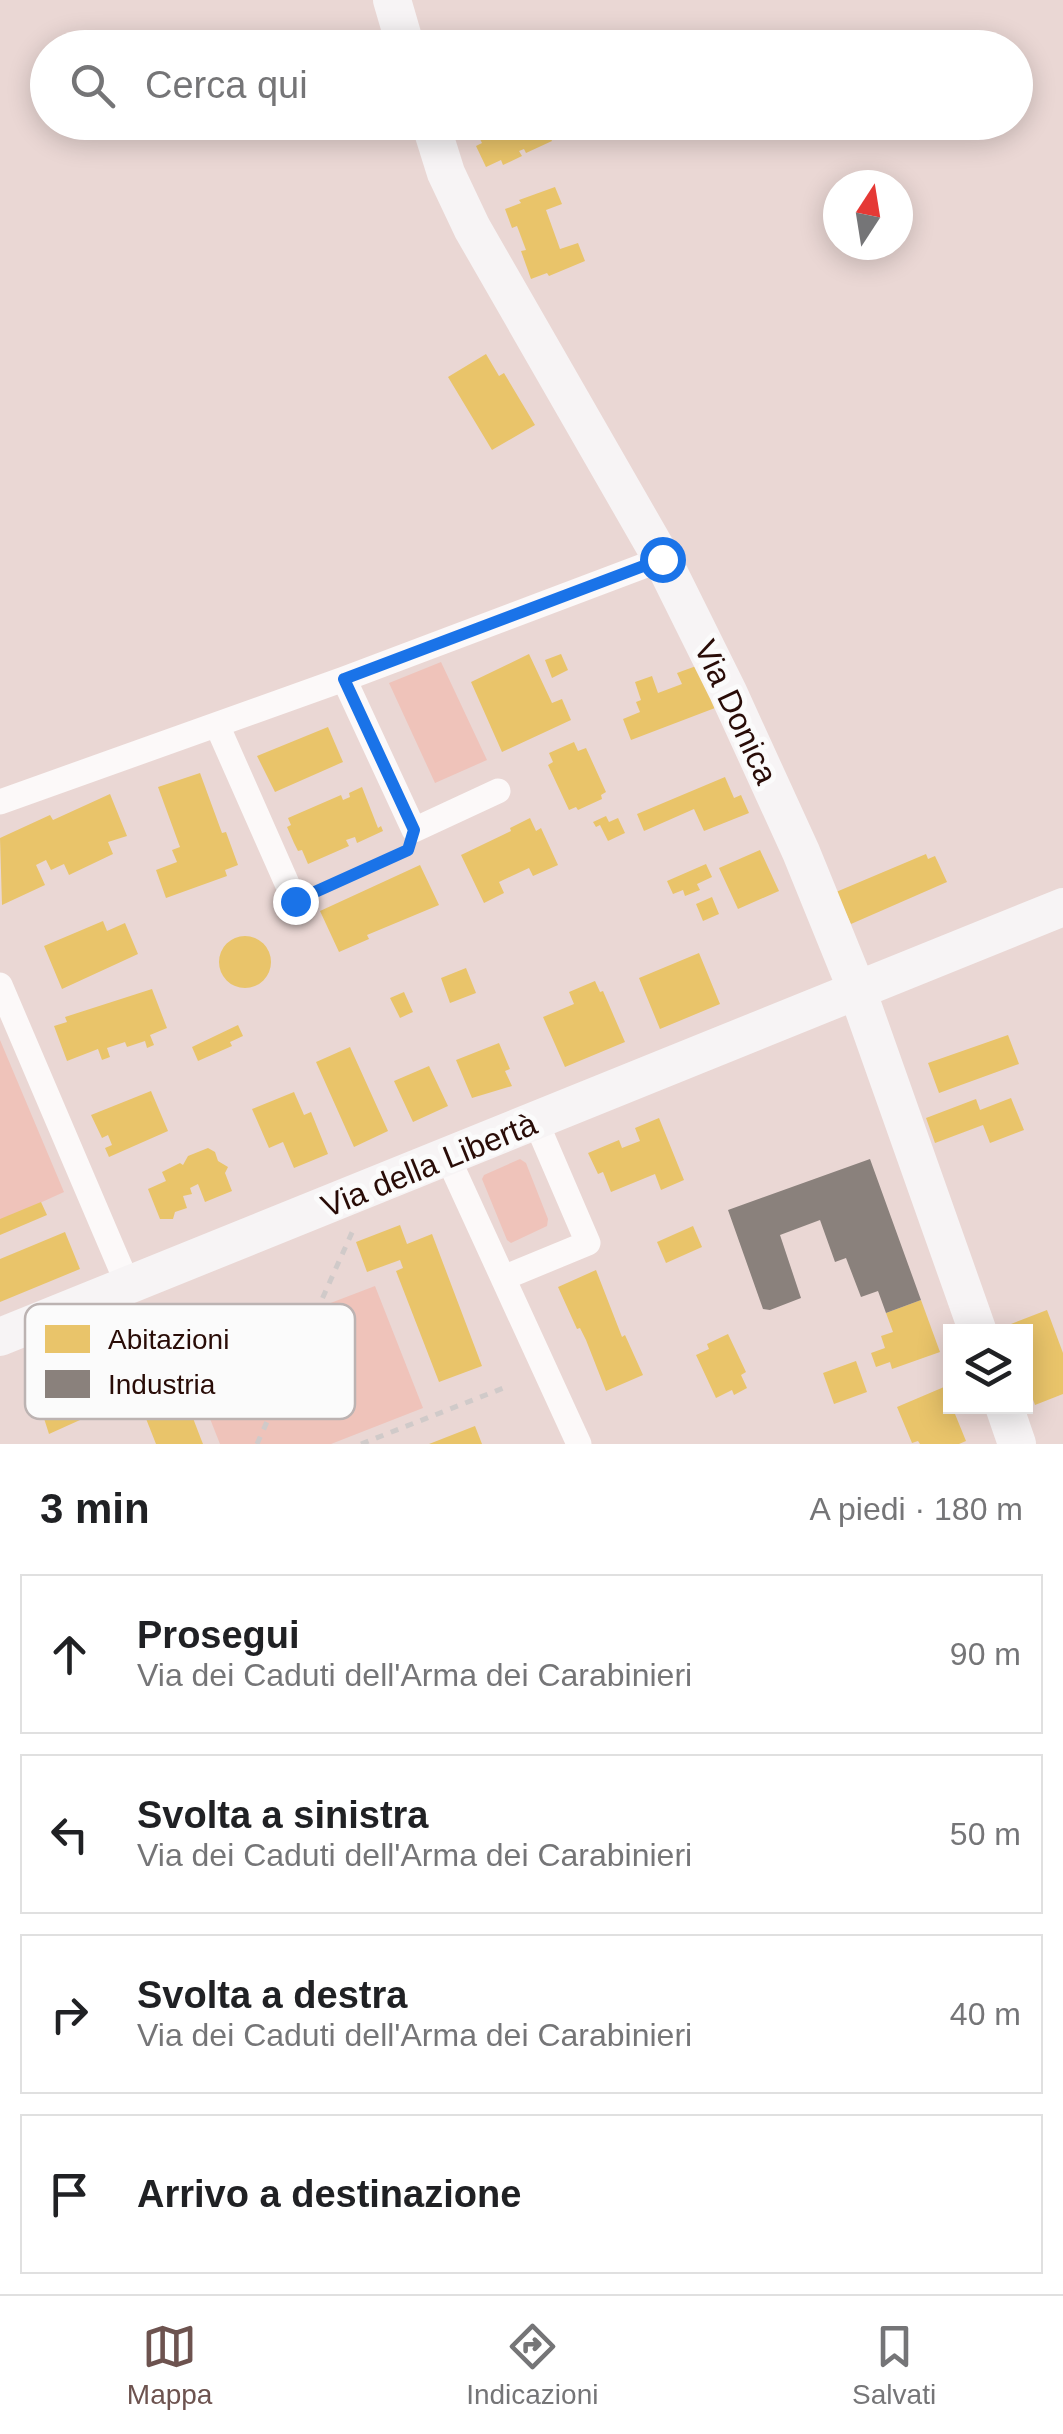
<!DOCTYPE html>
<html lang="it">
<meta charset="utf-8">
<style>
:root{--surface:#fff;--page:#f2f2f2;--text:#202124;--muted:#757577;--line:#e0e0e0;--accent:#6d534f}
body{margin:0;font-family:Arial,sans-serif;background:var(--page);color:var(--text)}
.controls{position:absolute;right:30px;bottom:30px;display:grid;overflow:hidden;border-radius:0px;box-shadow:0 5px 25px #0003}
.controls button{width:90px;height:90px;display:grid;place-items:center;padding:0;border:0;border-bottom:2px solid var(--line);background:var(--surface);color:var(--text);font:50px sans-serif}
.compass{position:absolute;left:823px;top:170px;width:90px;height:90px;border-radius:50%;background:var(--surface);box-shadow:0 5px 25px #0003;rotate:12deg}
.stop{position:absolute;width:30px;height:30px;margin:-22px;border:8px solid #1a73e8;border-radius:50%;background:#fff}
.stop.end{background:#1a73e8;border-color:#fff;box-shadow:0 2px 10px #0008}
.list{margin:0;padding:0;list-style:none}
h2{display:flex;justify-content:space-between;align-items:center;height:130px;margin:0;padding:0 40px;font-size:42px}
h2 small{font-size:32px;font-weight:400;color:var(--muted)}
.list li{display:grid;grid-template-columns:65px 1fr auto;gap:30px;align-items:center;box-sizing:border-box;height:160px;margin:0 20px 20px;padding:0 20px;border:2px solid var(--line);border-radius:0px}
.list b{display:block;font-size:38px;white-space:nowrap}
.list p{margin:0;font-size:32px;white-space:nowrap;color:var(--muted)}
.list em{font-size:32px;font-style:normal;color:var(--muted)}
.icon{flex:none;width:55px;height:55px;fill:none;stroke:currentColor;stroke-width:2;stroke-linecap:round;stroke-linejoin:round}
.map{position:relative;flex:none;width:1063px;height:1444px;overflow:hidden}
.search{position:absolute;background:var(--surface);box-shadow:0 5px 25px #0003;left:30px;right:30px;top:30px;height:110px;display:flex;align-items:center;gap:25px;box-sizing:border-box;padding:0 35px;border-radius:55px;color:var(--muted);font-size:38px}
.sheet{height:850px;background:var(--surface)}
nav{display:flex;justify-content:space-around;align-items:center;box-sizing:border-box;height:140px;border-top:2px solid var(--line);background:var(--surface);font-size:28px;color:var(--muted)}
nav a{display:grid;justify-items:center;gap:5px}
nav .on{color:var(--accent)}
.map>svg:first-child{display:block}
.green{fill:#efc3ba}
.homes{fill:#e9c46a}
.industry{fill:#8a817c}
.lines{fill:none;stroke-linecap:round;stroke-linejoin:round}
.path{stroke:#d0cac9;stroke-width:5;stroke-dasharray:8 8;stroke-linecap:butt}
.street{stroke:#fcf9f9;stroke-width:25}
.secondary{stroke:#f7f4f5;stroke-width:38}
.route{stroke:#1a73e8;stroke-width:12}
.labels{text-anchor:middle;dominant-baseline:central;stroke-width:10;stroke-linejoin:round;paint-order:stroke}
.street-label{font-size:32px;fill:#290c07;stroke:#fbfbfb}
.key{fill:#fbfbfb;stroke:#bcb3b2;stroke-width:2.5}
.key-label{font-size:28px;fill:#290c07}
</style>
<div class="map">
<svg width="1063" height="1444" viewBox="0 0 1063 1444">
<rect width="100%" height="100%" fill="#ead7d4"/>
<path class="green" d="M441,662L487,760L435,783L389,683Z
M0,1040L64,1192L0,1221Z
M520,1159L526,1163L548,1219L547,1226L511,1243L507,1240L482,1179L484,1175Z
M375,1286L423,1408L331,1444H220L203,1401L276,1373L260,1330Z"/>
<path class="homes" d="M472,122H521L525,130L543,122L552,141L526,153L524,149L519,151L522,156L503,165L501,160L486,167L476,146L482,143L476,131L481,129L479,126L474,128Z
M555,187L562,204L546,210L560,249L578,243L585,261L549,276L547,273L531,279L521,251L526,250L517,226L512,228L505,209L521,203L519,200Z
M486,354L499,376L504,373L535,425L492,450L448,377Z
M529,654L552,703L562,699L571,720L502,752L471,682Z
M561,654L568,670L552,678L545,660Z
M699,665L715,708L631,740L623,719L640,712L636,702L641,700L635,682L652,676L658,693L682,684L677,673Z
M328,727L343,762L275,792L257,756Z
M574,742L578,751L586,748L606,792L601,795L602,799L578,810L576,807L569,810L548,765L553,762L549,753Z
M200,773L222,833L226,832L238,865L225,870L227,876L166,898L156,870L177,862L172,850L180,847L158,787Z
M725,777L734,798L741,795L749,813L704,831L694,809L644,831L637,814Z
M362,787L378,828L381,826L383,831L357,843L355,837L346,840L349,846L308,864L302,850L298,851L294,843L287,827L291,825L288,818L341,795L343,800L350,797L349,793Z
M110,794L127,836L108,842L113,854L69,875L64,864L51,870L46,860L36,865L45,885L2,905L0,838L50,815L53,820Z
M606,816L609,822L618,818L625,833L608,841L600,825L596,827L593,822Z
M530,818L536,831L541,828L558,865L533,876L529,868L499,882L504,893L484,903L461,855L511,831L510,828Z
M760,850L779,891L738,909L719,868Z
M926,854L928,859L935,856L947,882L851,924L836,892Z
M706,864L712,877L697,884L700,890L685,896L683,890L673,894L667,881Z
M420,865L439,905L367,935L369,939L339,952L320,911Z
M712,897L719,914L703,921L696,904Z
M103,921L107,931L125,923L138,954L62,989L44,946Z
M219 962a26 26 0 1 1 52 0a26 26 0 1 1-52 0Z
M699,953L720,1004L660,1029L639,978Z
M466,968L476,993L450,1003L441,978Z
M595,981L600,992L603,991L625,1042L565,1067L543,1017L574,1004L569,992Z
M152,989L167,1028L150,1035L154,1045L147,1048L145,1041L127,1047L125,1042L107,1048L110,1057L102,1060L98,1049L67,1061L54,1026L67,1022L65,1017Z
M404,992L413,1012L400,1018L390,998Z
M238,1025L243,1036L230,1042L232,1046L198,1061L192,1047Z
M1008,1035L1019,1064L939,1093L928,1063Z
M499,1043L510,1069L505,1071L512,1086L472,1098L456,1060Z
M350,1047L388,1131L354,1147L316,1062Z
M429,1066L448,1106L413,1122L394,1081Z
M151,1091L168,1131L109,1157L105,1148L112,1145L108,1135L102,1138L91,1115Z
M294,1092L304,1115L311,1112L328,1154L294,1168L283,1142L269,1148L252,1109Z
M1011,1098L1024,1130L990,1143L983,1125L935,1143L926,1118L976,1099L980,1110Z
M659,1118L684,1180L661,1190L655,1174L611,1192L603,1172L598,1174L588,1153L619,1140L622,1148L640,1141L635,1128Z
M208,1148L215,1152L218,1161L228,1167L225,1173L232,1191L205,1202L198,1184L190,1188L192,1194L183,1196L187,1208L175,1212L173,1219H160L148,1189L166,1181L162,1172L180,1163L183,1165L188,1156Z
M41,1202L47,1215L0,1235V1219Z
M400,1225L407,1244L432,1234L482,1366L439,1382L396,1271L403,1268L400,1260L367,1272L356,1242Z
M693,1226L702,1247L666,1263L657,1242Z
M65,1232L80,1269L0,1302V1259Z
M596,1270L622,1337L625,1335L643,1375L606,1391L586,1340L580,1328L577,1329L558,1287Z
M921,1300L940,1352L892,1369L890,1362L876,1367L871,1353L885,1348L881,1336L893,1332L886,1313Z
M1047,1310L1063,1353V1394L1035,1405L1026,1380V1332H1008L1006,1326Z
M728,1334L746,1372L741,1375L747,1388L734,1395L732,1390L716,1398L696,1355L709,1349L707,1344Z
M59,1353L66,1370L70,1368L81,1396L72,1400L80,1420L49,1434L27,1365Z
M171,1361L201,1439L203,1444H156L130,1378Z
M856,1361L867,1392L834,1404L823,1373Z
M944,1387L966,1441L959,1444H920L918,1441L912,1443L897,1407Z
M475,1426L482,1444H429Z"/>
<path class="industry" d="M870,1159L921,1300L886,1313L878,1291L861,1297L846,1258L835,1262L820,1220L780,1235L801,1298L770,1310L763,1309L728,1210Z"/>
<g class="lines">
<path class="path" d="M312,893L407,851
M257,1444L354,1228
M361,1444L506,1387"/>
<path class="street" d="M344,679L414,830L498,791
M217,725L289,888
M0,802L344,679L662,559
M0,985L128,1285
M448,1158L579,1444
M503,1278L588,1243L536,1122"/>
<path class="secondary" d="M392,0L406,48
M430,122L446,173L472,228L662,559L728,692L801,852L857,990L978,1332
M0,1337L1063,907
M1004,1406L1017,1444"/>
</g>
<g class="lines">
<path class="route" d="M295,901L408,850L414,830L344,679L662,559"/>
</g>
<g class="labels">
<g class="street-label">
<text transform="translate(736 712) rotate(65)">Via Donica</text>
<text transform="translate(429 1165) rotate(-22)">Via della Libertà</text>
</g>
</g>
<rect x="25" y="1304" width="330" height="115" rx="15" class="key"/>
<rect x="45" y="1325" width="45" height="28" fill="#e9c46a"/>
<rect x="45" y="1370" width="45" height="28" fill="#8a817c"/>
<g class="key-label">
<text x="108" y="1349">Abitazioni</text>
<text x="108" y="1394">Industria</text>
</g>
</svg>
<div class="controls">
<button><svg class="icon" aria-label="layers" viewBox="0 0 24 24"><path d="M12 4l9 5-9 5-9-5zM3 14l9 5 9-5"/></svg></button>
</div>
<svg class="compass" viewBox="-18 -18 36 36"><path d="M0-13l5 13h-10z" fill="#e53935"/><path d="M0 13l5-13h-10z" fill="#757577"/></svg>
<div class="stop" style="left:662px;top:559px"></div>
<div class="stop end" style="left:295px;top:901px"></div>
<div class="search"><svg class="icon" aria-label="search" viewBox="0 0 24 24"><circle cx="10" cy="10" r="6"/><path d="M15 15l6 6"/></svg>Cerca qui</div>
</div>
<section class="sheet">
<h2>3 min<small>A piedi · 180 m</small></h2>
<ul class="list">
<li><svg class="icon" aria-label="ahead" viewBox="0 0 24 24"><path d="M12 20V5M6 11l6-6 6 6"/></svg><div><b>Prosegui</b><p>Via dei Caduti dell'Arma dei Carabinieri</p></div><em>90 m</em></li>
<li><svg class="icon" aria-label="left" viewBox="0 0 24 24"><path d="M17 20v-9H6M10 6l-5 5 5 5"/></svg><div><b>Svolta a sinistra</b><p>Via dei Caduti dell'Arma dei Carabinieri</p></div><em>50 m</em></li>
<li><svg class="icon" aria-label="right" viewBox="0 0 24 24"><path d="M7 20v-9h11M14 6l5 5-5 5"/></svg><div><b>Svolta a destra</b><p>Via dei Caduti dell'Arma dei Carabinieri</p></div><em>40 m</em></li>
<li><svg class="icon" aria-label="arrive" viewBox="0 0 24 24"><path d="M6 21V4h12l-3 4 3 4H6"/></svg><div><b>Arrivo a destinazione</b></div></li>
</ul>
</section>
<nav>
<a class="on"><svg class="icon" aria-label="map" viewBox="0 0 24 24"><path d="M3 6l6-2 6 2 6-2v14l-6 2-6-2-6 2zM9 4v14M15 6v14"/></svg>Mappa</a>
<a><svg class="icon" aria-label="directions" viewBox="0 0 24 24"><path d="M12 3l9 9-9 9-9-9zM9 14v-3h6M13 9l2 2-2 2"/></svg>Indicazioni</a>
<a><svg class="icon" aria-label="saved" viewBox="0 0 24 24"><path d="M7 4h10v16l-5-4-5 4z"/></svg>Salvati</a>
</nav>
